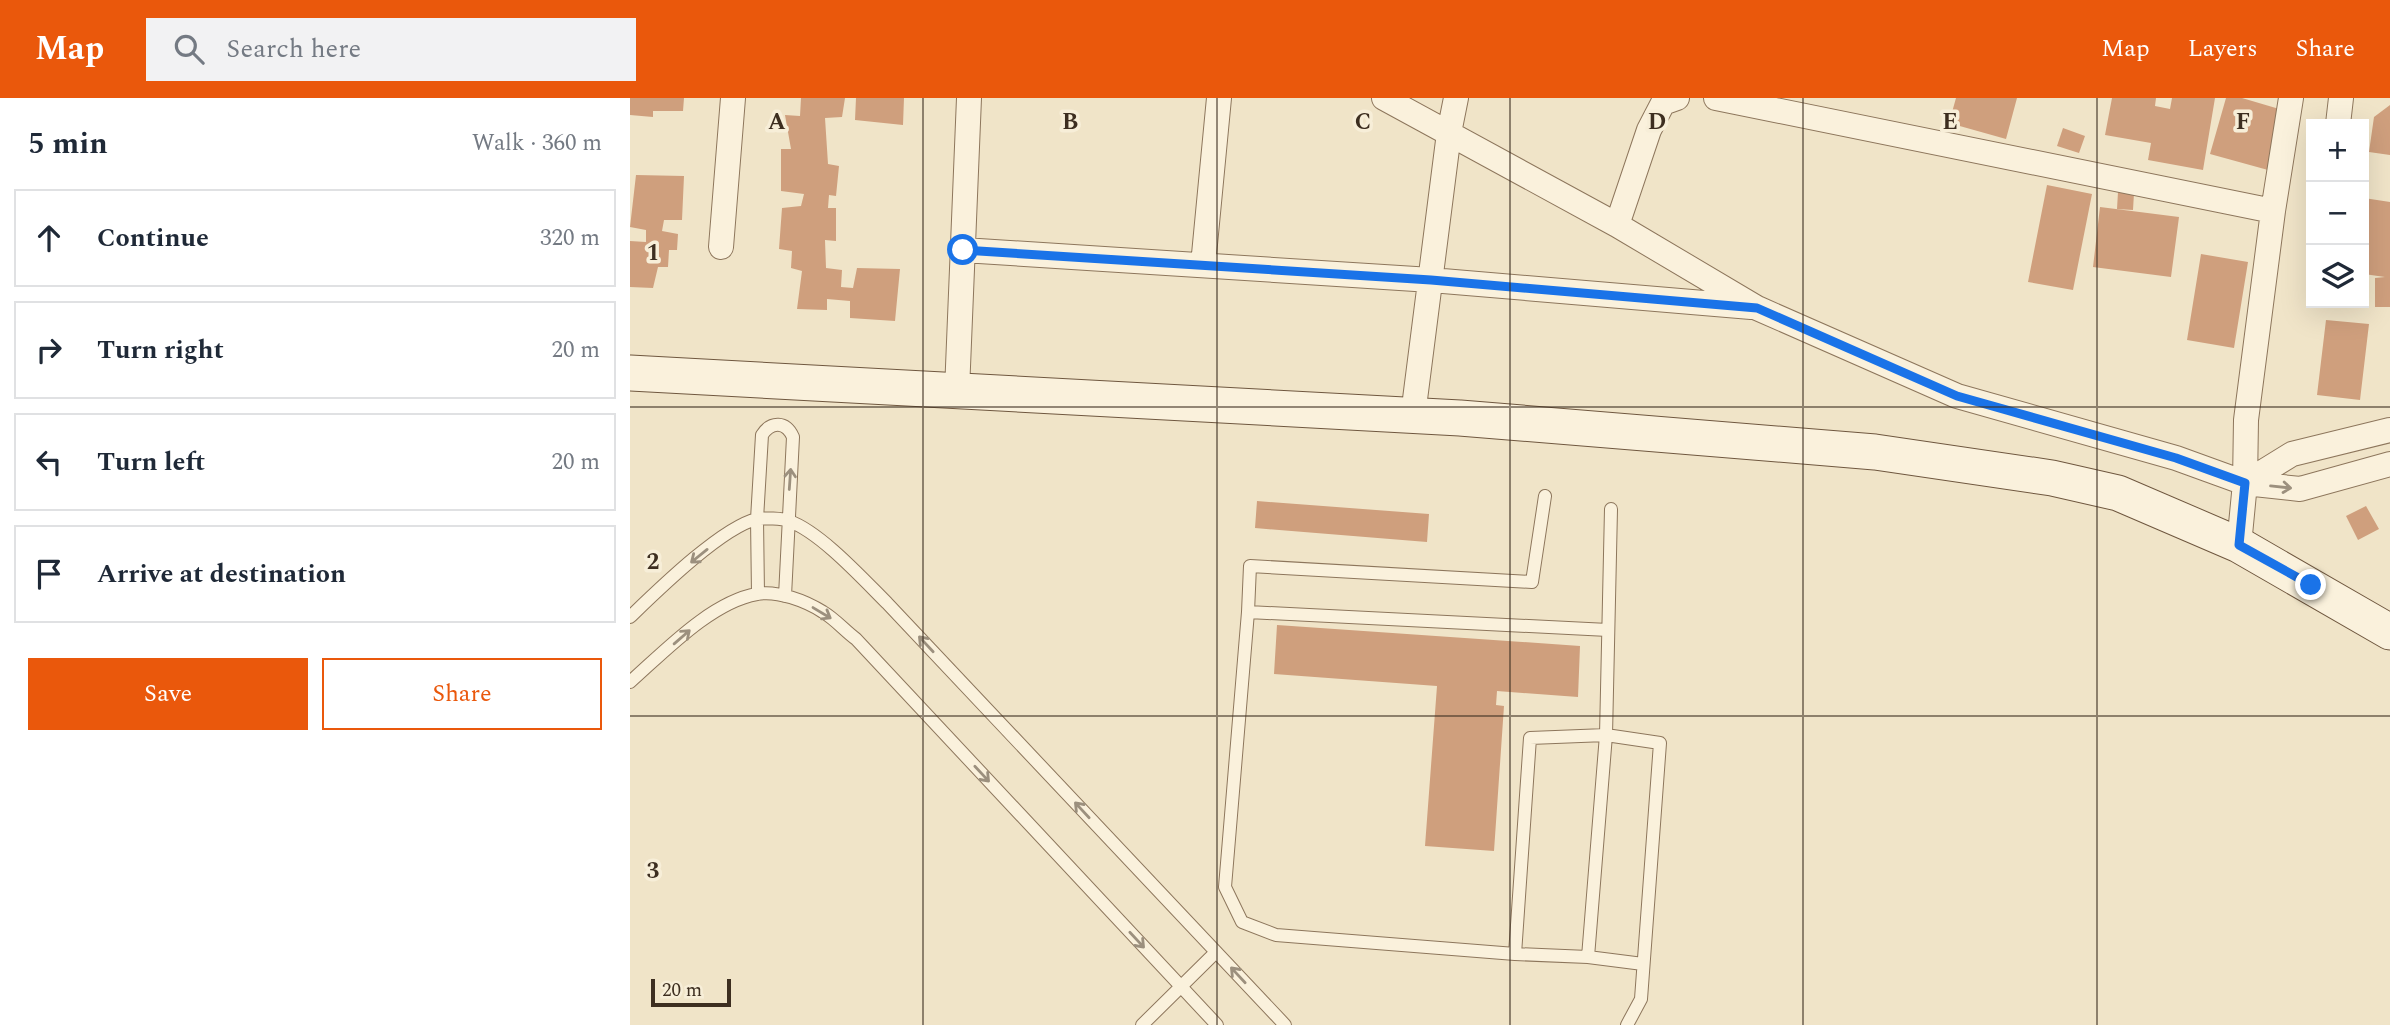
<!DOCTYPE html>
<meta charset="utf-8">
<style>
:root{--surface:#fff;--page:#f2f2f3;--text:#1f2937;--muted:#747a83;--line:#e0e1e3;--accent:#ea580c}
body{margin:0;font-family:Spectral,serif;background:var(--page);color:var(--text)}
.controls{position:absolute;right:21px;top:21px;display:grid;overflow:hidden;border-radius:0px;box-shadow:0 7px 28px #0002}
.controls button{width:63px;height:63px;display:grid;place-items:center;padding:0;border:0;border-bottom:2px solid var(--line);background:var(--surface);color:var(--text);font:35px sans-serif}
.scale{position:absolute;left:21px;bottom:18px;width:80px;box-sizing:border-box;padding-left:7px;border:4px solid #3d2e20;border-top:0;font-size:19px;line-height:24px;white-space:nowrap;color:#3d2e20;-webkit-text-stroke:5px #f7eed8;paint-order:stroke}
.stop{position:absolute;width:21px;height:21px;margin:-16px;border:5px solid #1a73e8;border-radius:50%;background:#fff}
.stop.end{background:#1a73e8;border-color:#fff;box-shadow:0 2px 7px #0008}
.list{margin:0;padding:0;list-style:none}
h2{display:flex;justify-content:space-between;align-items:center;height:91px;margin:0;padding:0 28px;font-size:30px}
h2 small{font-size:23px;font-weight:400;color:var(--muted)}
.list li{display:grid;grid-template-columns:46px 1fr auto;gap:21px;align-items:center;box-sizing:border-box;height:98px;margin:0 14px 14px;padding:0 14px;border:2px solid var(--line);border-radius:0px}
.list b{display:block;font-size:26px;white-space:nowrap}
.list em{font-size:23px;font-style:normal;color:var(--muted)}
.actions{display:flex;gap:14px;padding:21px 28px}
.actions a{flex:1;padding:16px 0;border:2px solid var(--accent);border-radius:0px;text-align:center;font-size:24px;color:var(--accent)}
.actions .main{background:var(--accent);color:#fff}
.icon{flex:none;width:38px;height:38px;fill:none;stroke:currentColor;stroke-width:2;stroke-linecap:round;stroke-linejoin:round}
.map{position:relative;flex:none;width:1760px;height:927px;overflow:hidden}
header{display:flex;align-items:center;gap:42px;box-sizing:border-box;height:98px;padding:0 35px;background:var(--accent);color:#fff}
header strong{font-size:33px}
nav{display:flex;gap:38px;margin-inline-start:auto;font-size:24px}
.search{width:490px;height:63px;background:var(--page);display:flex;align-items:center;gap:18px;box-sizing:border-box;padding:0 24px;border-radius:0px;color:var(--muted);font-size:26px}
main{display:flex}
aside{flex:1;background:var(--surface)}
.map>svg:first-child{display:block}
.building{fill:#cf9f7d}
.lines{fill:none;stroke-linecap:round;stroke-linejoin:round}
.lane-casing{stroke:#8d765c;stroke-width:14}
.street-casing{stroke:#8d765c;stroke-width:26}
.secondary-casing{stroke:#6f573f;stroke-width:37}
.lane{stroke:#faf1dc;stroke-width:12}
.street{stroke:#faf1dc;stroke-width:24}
.secondary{stroke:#faf1dc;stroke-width:35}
.oneway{stroke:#9c907e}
.route{stroke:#1a73e8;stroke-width:9}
.grid{fill:none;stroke:#3d2e20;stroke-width:2;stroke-opacity:0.55}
.grid-label{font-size:23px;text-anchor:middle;font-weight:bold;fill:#3d2e20;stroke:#f7eed8;stroke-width:7;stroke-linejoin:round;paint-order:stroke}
</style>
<header>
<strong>Map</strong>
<div class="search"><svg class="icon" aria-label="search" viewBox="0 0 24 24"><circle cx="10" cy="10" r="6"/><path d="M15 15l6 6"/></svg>Search here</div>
<nav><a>Map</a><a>Layers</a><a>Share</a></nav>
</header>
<main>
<aside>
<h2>5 min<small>Walk · 360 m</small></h2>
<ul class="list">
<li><svg class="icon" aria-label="ahead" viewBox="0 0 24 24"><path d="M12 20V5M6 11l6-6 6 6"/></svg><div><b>Continue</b></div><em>320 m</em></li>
<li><svg class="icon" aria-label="right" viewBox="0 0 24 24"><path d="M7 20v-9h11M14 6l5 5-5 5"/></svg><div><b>Turn right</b></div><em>20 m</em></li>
<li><svg class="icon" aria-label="left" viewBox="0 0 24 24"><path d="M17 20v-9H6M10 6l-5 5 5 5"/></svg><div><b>Turn left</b></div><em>20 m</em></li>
<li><svg class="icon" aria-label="arrive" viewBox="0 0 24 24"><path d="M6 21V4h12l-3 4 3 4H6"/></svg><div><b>Arrive at destination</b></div></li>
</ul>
<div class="actions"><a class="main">Save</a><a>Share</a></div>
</aside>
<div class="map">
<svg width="1760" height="927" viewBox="0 0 1760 927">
<rect width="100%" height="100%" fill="#f0e4c8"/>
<path class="building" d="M0,0H54L53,13H23V19L0,17Z
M171,0H215L212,19L195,20L198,66L209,68L206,98L199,97L198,110H206V143L195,142L196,170L212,172L211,189L223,190L227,170L270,171L265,223L220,220V203L197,201V212L167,211L172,173L161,170L162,153L149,151L152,110L171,108L174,96L151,93V51H161L155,17L170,18Z
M226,0H274L273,27L225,22Z
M1326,0H1387L1376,41L1319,25Z
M1482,0H1526L1525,8L1540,11L1542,0H1585L1573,72L1518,62L1521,45L1475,37Z
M1596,0H1612L1656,13L1638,72L1580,56Z
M1760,7V57L1739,54L1744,19Z
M1433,30L1455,38L1449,55L1427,48Z
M6,77L54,78L52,122H34L32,133L48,136L47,152H39L38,169H28L23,190L0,189V143L16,144V132L0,129Z
M1417,87L1462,96L1443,192L1398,184Z
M1488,94L1504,95L1503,112L1487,111Z
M1734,100L1760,104V209H1745V180L1755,179L1734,176Z
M1470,109L1549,119L1541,179L1463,169Z
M1571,156L1618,164L1604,250L1557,242Z
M1696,222L1739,226L1730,302L1687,297Z
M627,403L799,416L797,444L625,430Z
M1736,408L1749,431L1728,442L1716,418Z
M647,527L950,548L948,599L867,593L866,607L874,608L864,753L795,748L807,588L644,576Z"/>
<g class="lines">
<defs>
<path id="lane" d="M915,398L902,484L620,468L618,514L595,789L612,824L646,837L885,856L958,859L1013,866
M128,496L127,421L132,337C141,323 156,323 163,339L155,498
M618,514L978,532
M0,519C27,493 92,429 127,421C134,420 152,420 159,423C190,434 232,480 257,505L655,927
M0,584C34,554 81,504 127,496C147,492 176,503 193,514C205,521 215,533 226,541L587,927
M885,856L900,640L976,637L1030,645L1011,901L997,927
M958,859L976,637L981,411
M512,927L586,854"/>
<path id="street" d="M754,0L987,127L1127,210L1327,298L1546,360L1615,385
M1086,0L1643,113
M1708,26L1711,0
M987,127L1019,32L1033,5L1047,0
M91,149L103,0
M333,152L801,182L1121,209
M573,167L589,0
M327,293L339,0
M783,317L819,35L826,0
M1760,332L1662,356L1615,385L1670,391L1760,366
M1609,447L1615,385L1616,322L1643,113L1661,0"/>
<path id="secondary" d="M0,275L830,320L1245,354L1422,380L1488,395L1609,447L1760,534"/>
</defs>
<use href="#lane" class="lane-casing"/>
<use href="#street" class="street-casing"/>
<use href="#secondary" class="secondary-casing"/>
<use href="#lane" class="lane"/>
<use href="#street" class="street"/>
<use href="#secondary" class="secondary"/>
</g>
<defs><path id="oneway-shaft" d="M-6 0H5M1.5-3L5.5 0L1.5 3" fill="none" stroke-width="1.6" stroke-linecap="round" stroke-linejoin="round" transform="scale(1.75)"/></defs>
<g class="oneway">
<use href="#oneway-shaft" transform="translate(160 381) rotate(-86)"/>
<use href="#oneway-shaft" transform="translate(1651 389) rotate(6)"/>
<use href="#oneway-shaft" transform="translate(69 458) rotate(141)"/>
<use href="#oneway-shaft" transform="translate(192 515) rotate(31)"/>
<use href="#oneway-shaft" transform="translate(52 539) rotate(-41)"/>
<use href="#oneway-shaft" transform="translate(296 546) rotate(-133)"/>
<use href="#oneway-shaft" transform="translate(352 676) rotate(47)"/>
<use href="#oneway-shaft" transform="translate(452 712) rotate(-133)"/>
<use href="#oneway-shaft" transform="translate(507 842) rotate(47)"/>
<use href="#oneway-shaft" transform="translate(608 877) rotate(-133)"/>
</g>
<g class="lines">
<path class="route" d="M333,152L801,182L1127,210L1327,298L1546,360L1615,385L1609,447L1681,487"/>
</g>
<path class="grid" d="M293,0V927M587,0V927M880,0V927M1173,0V927M1467,0V927M0,309H1760M0,618H1760"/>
<g class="grid-label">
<text x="147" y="31">A</text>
<text x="440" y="31">B</text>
<text x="733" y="31">C</text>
<text x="1027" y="31">D</text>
<text x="1320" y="31">E</text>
<text x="1613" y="31">F</text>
<text x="23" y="162">1</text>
<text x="23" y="471">2</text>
<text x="23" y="780">3</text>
</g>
</svg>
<div class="controls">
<button>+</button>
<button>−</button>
<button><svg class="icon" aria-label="layers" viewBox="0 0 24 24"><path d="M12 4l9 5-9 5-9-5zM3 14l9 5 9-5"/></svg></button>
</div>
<div class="scale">20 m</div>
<div class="stop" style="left:333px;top:152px"></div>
<div class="stop end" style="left:1681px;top:487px"></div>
</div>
</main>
